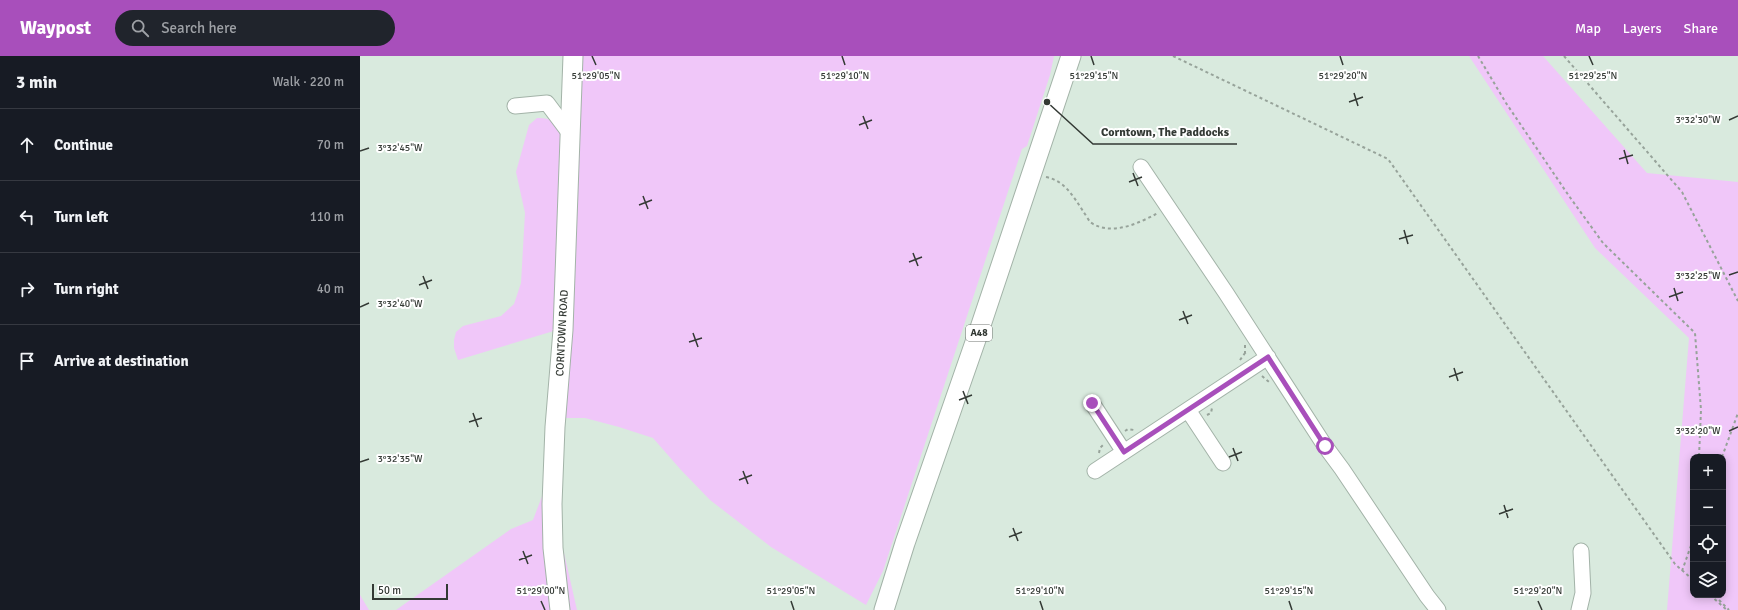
<!DOCTYPE html>
<meta charset="utf-8">
<style>
:root{--surface:#171b24;--page:#20242c;--text:#f1f3f6;--muted:#9ea1a6;--line:#363941;--accent:#a84fbb}
body{margin:0;font-family:Signika,sans-serif;background:var(--page);color:var(--text)}
.controls{position:absolute;right:12px;bottom:12px;display:grid;overflow:hidden;border-radius:8px;box-shadow:0 2px 10px #0003}
.controls button{width:36px;height:36px;display:grid;place-items:center;padding:0;border:0;border-bottom:1px solid var(--line);background:var(--surface);color:var(--text);font:20px sans-serif}
.scale{position:absolute;left:12px;bottom:10px;width:76px;box-sizing:border-box;padding-left:4px;border:2px solid #333934;border-top:0;font-size:11px;line-height:14px;white-space:nowrap;color:#333934;-webkit-text-stroke:3px #fff;paint-order:stroke}
.stop{position:absolute;width:12px;height:12px;margin:-9px;border:3px solid #a84fbb;border-radius:50%;background:#fff}
.stop.end{background:#a84fbb;border-color:#fff;box-shadow:0 1px 4px #0008}
.list{margin:0;padding:0;list-style:none}
h2{display:flex;justify-content:space-between;align-items:center;height:52px;margin:0;padding:0 16px;font-size:17px}
h2 small{font-size:13px;font-weight:400;color:var(--muted)}
.list li{display:grid;grid-template-columns:26px 1fr auto;gap:12px;align-items:center;box-sizing:border-box;height:72px;padding:0 16px;border-top:1px solid var(--line)}
.list b{display:block;font-size:15px;white-space:nowrap}
.list em{font-size:13px;font-style:normal;color:var(--muted)}
.icon{flex:none;width:22px;height:22px;fill:none;stroke:currentColor;stroke-width:2;stroke-linecap:round;stroke-linejoin:round}
.map{position:relative;flex:none;width:1378px;height:554px;overflow:hidden}
header{display:flex;align-items:center;gap:24px;box-sizing:border-box;height:56px;padding:0 20px;background:var(--accent);color:#fff}
header strong{font-size:19px}
nav{display:flex;gap:22px;margin-inline-start:auto;font-size:14px}
.search{width:280px;height:36px;background:var(--page);display:flex;align-items:center;gap:10px;box-sizing:border-box;padding:0 14px;border-radius:22px;color:var(--muted);font-size:15px}
main{display:flex}
aside{flex:1;background:var(--surface)}
.map>svg:first-child{display:block}
.green{fill:#f0c7f9;fill-rule:evenodd}
.lines{fill:none;stroke-linecap:round;stroke-linejoin:round}
.minor-casing{stroke:#a3b3a8;stroke-width:17}
.major-casing{stroke:#a3b3a8;stroke-width:21}
.path{stroke:#97a39a;stroke-width:2;stroke-dasharray:3 3;stroke-linecap:butt}
.minor{stroke:#fff;stroke-width:15}
.major{stroke:#fff;stroke-width:19}
.route{stroke:#a84fbb;stroke-width:5}
.ticks{fill:none;stroke:#333934;stroke-width:1.5}
.labels{text-anchor:middle;dominant-baseline:central;stroke-width:4;stroke-linejoin:round;paint-order:stroke}
.shield{fill:#fff;stroke:#707471;stroke-width:1}
.shield-label{font-size:10px;font-weight:bold;fill:#333934}
.street-label{font-size:11px;fill:#333934;stroke:#fff}
.ticks-label{font-size:10px;text-anchor:middle;fill:#333934;stroke:#fff;stroke-width:4;stroke-linejoin:round;paint-order:stroke}
.leader{fill:none;stroke:#333934;stroke-width:1.5}
.callout-dot{fill:#333934;stroke:#fff;stroke-width:1.5}
.callout-label{font-size:12px;text-anchor:middle;font-weight:bold;fill:#333934;stroke:#fff;stroke-width:4;stroke-linejoin:round;paint-order:stroke}
</style>
<header>
<strong>Waypost</strong>
<div class="search"><svg class="icon" aria-label="search" viewBox="0 0 24 24"><circle cx="10" cy="10" r="6"/><path d="M15 15l6 6"/></svg>Search here</div>
<nav><a>Map</a><a>Layers</a><a>Share</a></nav>
</header>
<main>
<aside>
<h2>3 min<small>Walk · 220 m</small></h2>
<ul class="list">
<li><svg class="icon" aria-label="ahead" viewBox="0 0 24 24"><path d="M12 20V5M6 11l6-6 6 6"/></svg><div><b>Continue</b></div><em>70 m</em></li>
<li><svg class="icon" aria-label="left" viewBox="0 0 24 24"><path d="M17 20v-9H6M10 6l-5 5 5 5"/></svg><div><b>Turn left</b></div><em>110 m</em></li>
<li><svg class="icon" aria-label="right" viewBox="0 0 24 24"><path d="M7 20v-9h11M14 6l5 5-5 5"/></svg><div><b>Turn right</b></div><em>40 m</em></li>
<li><svg class="icon" aria-label="arrive" viewBox="0 0 24 24"><path d="M6 21V4h12l-3 4 3 4H6"/></svg><div><b>Arrive at destination</b></div></li>
</ul>
</aside>
<div class="map">
<svg width="1378" height="554" viewBox="0 0 1378 554">
<rect width="100%" height="100%" fill="#d9eade"/>
<path class="green" d="M219,0H694L690,19L667,90L662,93L523,515L506,549L411,491L350,444L321,414L293,382L259,371L225,362H201Z
M1109,0H1183L1287,117L1378,126V554H1307L1329,282L1235,192ZM1333,401H1363V539H1333Z
M177,62C194,62 196,67 203,81L197,274L98,304L94,292V284L96,276L103,270L141,260L154,248L161,227L165,157L156,116L169,69Z
M187,427L195,554H36L151,473L173,464Z
M198,496L204,497L217,554H204Z
M0,539L9,554H0Z"/>
<g class="lines">
<defs>
<path id="minor" d="M155,50L187,47L211,79
M781,111L866,237L965,390L982,413L1067,540L1078,554
M732,347L764,396
M828,354L863,407
M735,415L908,301
M1219,554L1223,537L1221,495"/>
<path id="major" d="M200,554L193,492L192,448L195,371L203,274L213,0
M524,554L545,487L620,272L711,0"/>
</defs>
<use href="#minor" class="minor-casing"/>
<use href="#major" class="major-casing"/>
<path class="path" d="M813,0L1028,103L1315,508L1333,524
M1118,0L1146,47L1209,140L1243,187L1335,277L1341,354L1339,401
M1204,0L1322,136L1378,245
M686,121C705,125 713,140 723,155C725,158 728,163 730,166C751,181 779,167 798,157
M885,289V297L887,300
M880,304L885,297
M902,320L909,326
M847,359L851,357L852,352
M765,375L768,373L774,374
M739,397L740,392L744,388
M1362,401L1378,357
M1322,515L1333,484
M1350,539L1367,554
M1356,539L1357,542L1369,554"/>
<use href="#minor" class="minor"/>
<use href="#major" class="major"/>
</g>
<g class="lines">
<path class="route" d="M732,347L764,396L908,301L965,390"/>
</g>
<path class="ticks" d="M232,0L236,9M482,0L485,9M731,0L734,9M980,0L983,9M1229,0L1233,9M994,37L998,50M989,46L1003,41M503,60L508,73M1369,64L1378,60M499,69L512,64M1264,94L1268,108M0,95L9,92M1259,103L1273,99M773,117L778,130M769,126L782,121M283,140L288,153M279,149L292,144M1044,174L1048,188M1039,183L1053,179M553,197L558,210M549,206L562,201M1369,219L1378,216M63,220L68,233M59,229L72,224M1314,232L1318,245M1309,241L1323,236M0,251L9,247M823,255L828,268M819,264L832,259M333,277L338,291M329,286L342,282M1094,312L1098,325M1089,321L1103,316M603,335L608,348M599,344L612,339M113,357L118,371M109,366L122,362M1369,375L1378,371M873,392L878,405M869,401L882,396M0,406L9,403M383,415L388,428M379,424L392,419M1144,449L1148,462M1139,458L1153,453M653,472L658,485M649,481L662,476M163,495L168,508M159,504L172,499M181,545L185,554M431,545L434,554M680,545L683,554M929,545L932,554M1178,545L1182,554"/>
<g class="labels">
<rect class="shield" x="606" y="269" width="26" height="16" rx="3"/>
<g class="shield-label">
<text x="619" y="277">A48</text>
</g>
<g class="street-label">
<text transform="translate(202 277) rotate(-87)">CORNTOWN ROAD</text>
</g>
</g>
<g class="ticks-label">
<text x="236" y="23">51°29'05"N</text>
<text x="485" y="23">51°29'10"N</text>
<text x="734" y="23">51°29'15"N</text>
<text x="983" y="23">51°29'20"N</text>
<text x="1233" y="23">51°29'25"N</text>
<text x="1338" y="67">3°32'30"W</text>
<text x="40" y="95">3°32'45"W</text>
<text x="1338" y="223">3°32'25"W</text>
<text x="40" y="251">3°32'40"W</text>
<text x="1338" y="378">3°32'20"W</text>
<text x="40" y="406">3°32'35"W</text>
<text x="181" y="538">51°29'00"N</text>
<text x="431" y="538">51°29'05"N</text>
<text x="680" y="538">51°29'10"N</text>
<text x="929" y="538">51°29'15"N</text>
<text x="1178" y="538">51°29'20"N</text>
</g>
<path class="leader" d="M687 46L733 88H877"/>
<circle class="callout-dot" cx="687" cy="46" r="4"/>
<g class="callout-label">
<text x="805" y="80">Corntown, The Paddocks</text>
</g>
</svg>
<div class="controls">
<button>+</button>
<button>−</button>
<button><svg class="icon" aria-label="locate" viewBox="0 0 24 24"><circle cx="12" cy="12" r="6"/><path d="M12 2v4M12 18v4M2 12h4M18 12h4"/></svg></button>
<button><svg class="icon" aria-label="layers" viewBox="0 0 24 24"><path d="M12 4l9 5-9 5-9-5zM3 14l9 5 9-5"/></svg></button>
</div>
<div class="scale">50 m</div>
<div class="stop" style="left:965px;top:390px"></div>
<div class="stop end" style="left:732px;top:347px"></div>
</div>
</main>
